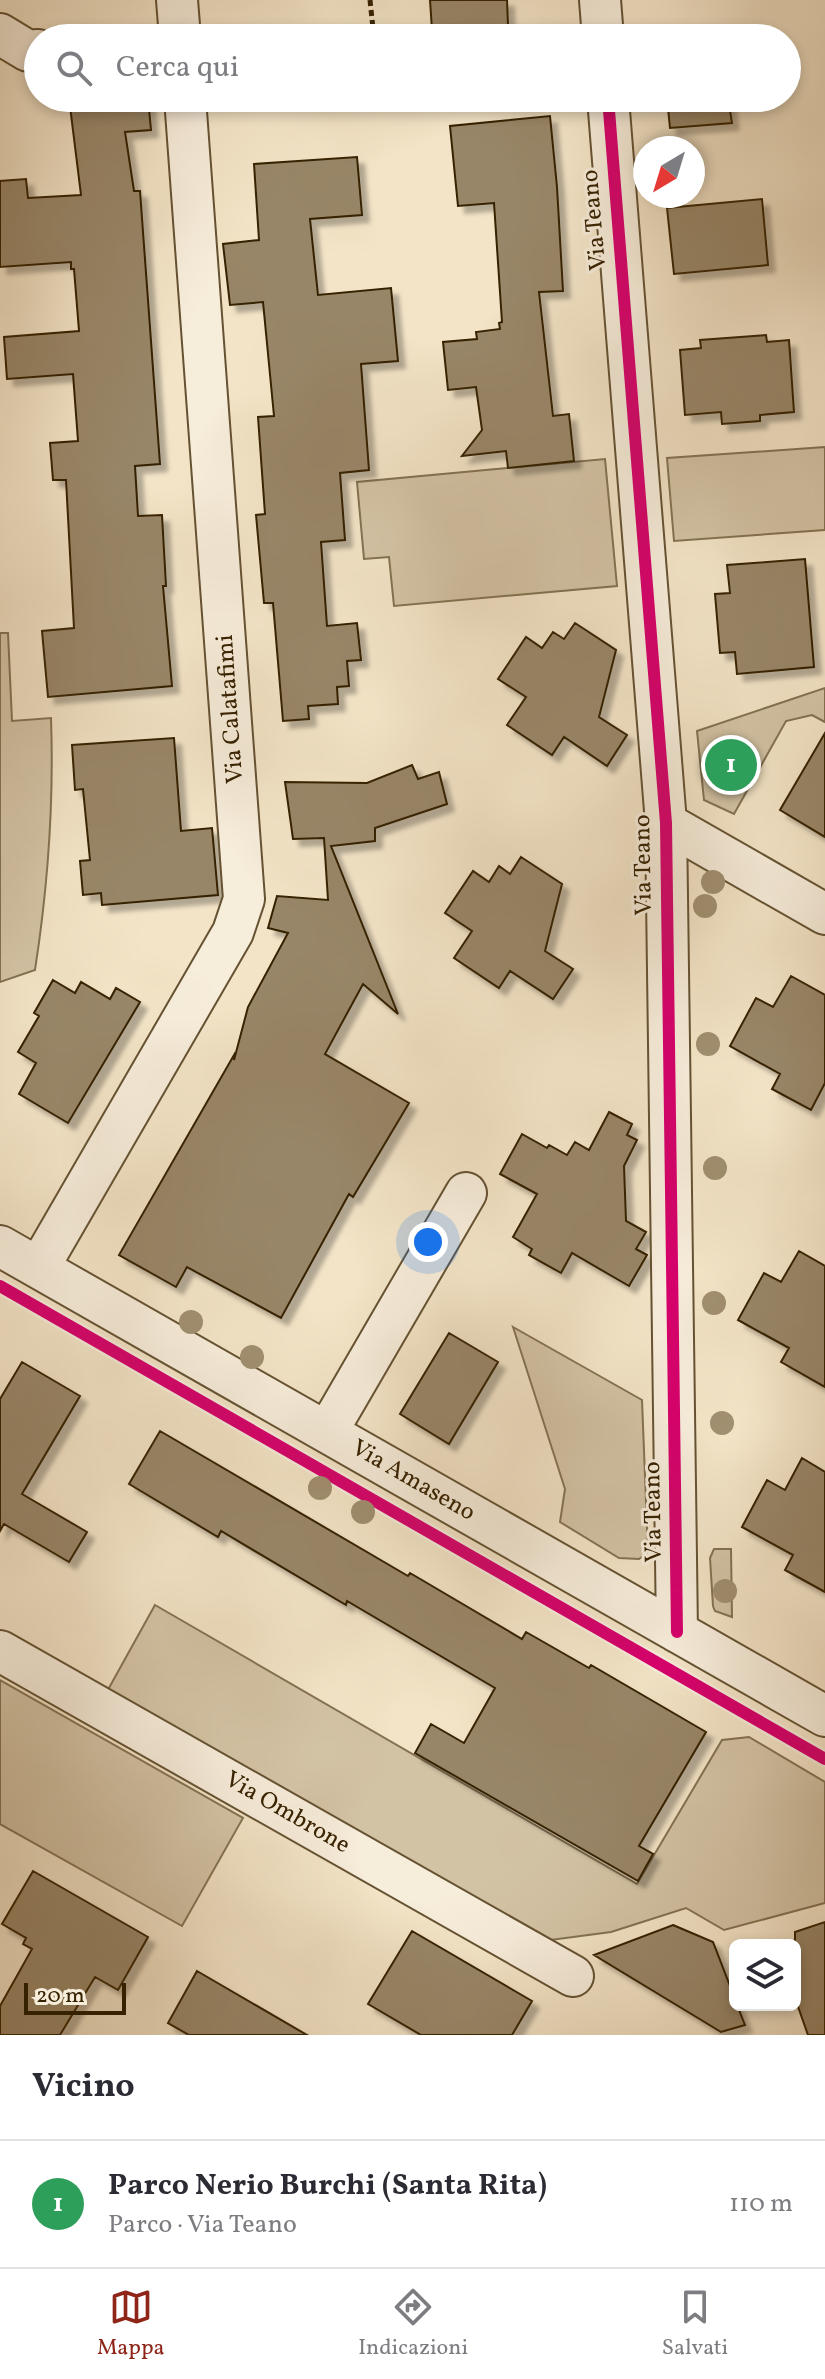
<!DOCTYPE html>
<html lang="it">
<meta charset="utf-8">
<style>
:root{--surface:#fff;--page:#f7f7f7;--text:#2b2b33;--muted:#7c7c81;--line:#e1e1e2;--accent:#8f2418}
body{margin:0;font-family:Vollkorn,serif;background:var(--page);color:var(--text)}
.controls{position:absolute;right:24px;bottom:24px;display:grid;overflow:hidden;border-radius:12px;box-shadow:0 4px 12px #0003}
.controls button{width:72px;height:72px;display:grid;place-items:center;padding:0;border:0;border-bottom:2px solid var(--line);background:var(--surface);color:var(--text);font:40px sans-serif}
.compass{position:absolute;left:633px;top:136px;width:72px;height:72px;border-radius:50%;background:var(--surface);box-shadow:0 4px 12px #0003;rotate:218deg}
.scale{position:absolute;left:24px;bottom:20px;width:102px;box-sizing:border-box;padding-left:8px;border:4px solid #362100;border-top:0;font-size:22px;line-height:28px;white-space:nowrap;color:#362100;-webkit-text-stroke:6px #f7eddb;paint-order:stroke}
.you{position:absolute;left:428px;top:1242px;width:28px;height:28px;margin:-20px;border:6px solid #fff;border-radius:50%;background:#1a73e8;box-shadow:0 0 0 12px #1a73e833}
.badge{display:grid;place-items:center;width:52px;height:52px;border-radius:50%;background:var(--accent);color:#fff;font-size:26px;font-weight:700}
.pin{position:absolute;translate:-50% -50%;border:4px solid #fff;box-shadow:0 2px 8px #0006}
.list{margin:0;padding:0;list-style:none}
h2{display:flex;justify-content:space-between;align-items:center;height:104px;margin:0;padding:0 32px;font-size:34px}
h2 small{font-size:26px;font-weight:400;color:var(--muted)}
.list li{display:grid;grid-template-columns:52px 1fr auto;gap:24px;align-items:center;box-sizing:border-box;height:128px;padding:0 32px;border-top:2px solid var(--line)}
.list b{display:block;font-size:30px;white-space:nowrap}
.list p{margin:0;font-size:26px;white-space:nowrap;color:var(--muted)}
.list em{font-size:26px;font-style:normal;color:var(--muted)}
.icon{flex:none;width:44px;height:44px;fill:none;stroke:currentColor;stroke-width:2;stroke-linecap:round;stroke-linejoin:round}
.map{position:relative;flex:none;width:825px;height:2035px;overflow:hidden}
.search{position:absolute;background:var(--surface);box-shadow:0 4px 12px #0003;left:24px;right:24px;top:24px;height:88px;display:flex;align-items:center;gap:20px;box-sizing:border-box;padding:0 28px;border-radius:44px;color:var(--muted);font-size:30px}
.sheet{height:232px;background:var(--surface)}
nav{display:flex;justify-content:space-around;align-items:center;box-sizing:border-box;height:112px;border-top:2px solid var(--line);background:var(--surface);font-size:22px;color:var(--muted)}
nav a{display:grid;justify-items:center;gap:4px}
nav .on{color:var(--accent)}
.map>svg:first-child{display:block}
.green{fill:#d3c3a5;stroke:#847252;stroke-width:2}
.building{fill:#988667;stroke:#362100;stroke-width:2;filter:url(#shadow)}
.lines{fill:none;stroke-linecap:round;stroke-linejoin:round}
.street-casing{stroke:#655232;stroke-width:44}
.path{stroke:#362100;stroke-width:5;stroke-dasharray:6 4;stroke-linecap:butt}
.street{stroke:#f7eddb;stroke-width:40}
.cycleway-casing{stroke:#f7eddb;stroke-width:17}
.cycleway{stroke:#d6006c;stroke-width:12}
.tree{fill:#a08f70}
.labels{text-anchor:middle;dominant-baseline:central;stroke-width:6;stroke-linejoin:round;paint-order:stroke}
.street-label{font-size:24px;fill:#362100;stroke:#f7eddb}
</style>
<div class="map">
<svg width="825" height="2035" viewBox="0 0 825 2035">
<defs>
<filter id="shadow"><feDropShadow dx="7" dy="7" stdDeviation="2" flood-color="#0004"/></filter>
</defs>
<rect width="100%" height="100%" fill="#f3e4c7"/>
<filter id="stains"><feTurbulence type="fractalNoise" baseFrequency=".0025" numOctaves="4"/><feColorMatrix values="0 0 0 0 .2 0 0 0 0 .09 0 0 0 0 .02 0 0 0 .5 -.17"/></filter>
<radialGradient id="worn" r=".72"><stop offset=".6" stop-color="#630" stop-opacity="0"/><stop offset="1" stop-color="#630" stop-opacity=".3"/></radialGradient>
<path class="green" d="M825,447V530L674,541L667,458Z
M605,459L617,586L394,606L389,557L364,559L357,482Z
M0,633H8L12,721L51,718C54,803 48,886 35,970L0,982Z
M825,688V722L812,715L786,721L734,814L704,800L697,731Z
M513,1327L642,1400L648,1552L639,1559L619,1558L560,1522L565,1489Z
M714,1549H731L732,1617L715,1611L713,1606L710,1558Z
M155,1605L637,1884L722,1740L749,1737L825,1782V1903L724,1930L686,1908L611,1932L543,1941L105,1695Z
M0,1680L243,1818L182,1926L0,1824Z"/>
<path class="building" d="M430,0H507L508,25L432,30Z
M69,98H148L151,130L125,132L134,191H140L160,464L135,466L138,516L162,515L166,586H163L172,686L48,697L42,631L74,628L66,480H53L50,443L78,441L73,374L7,379L4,337L79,331L74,269H71V262L0,267V181L26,179L28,198L81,195Z
M667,98H728L732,123L670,128Z
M550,116L557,187L563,291L539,292L553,416L569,414L574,461L508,468L506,451L462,456L482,430L476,387L448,390L443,342L477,339L476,332L500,329L499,323L502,322L494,203L458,206L450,126Z
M357,157L362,215L310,219L318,295L391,288L398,361L361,364L369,470L340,473L345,540L321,542L327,626L357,623L361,660L347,661L349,686L337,687L338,704L308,706L309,719L283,721L273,603H264L256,515L265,514L258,417L274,416L263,302L230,305L223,244L259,240L254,164Z
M762,199L768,265L674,274L667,208Z
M766,335L767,342L789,340L794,412L760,415V421L722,424L721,412L685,415L680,350L701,348L700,340Z
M805,559L814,667L737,674L735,652L720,653L715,594L730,593L727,565Z
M575,623L616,650L599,717L627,735L607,766L564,737L552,755L507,725L526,697L498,679L526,637L542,648L553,632L564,639Z
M825,733V837L780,810Z
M174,738L181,831L212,828L218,895L102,905L101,893L83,895L80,861L90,860L83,789L75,790L72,745Z
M412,765L418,779L439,772L447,804L375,828V841L331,846L398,1014L363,984L325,1054L409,1103L353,1197L349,1194L281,1318L187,1267L176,1287L119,1255L234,1055V1060L248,1007L288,933L268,928L277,896L328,900L324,838L293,839L285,782L367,783Z
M521,857L562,884L545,951L573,969L553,999L510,971L499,988L454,958L472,931L445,913L473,871L489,882L499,866L510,874Z
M791,976L825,995V1083L811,1110L772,1089L780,1074L730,1046L756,998L773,1007Z
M53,980L75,993L81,982L110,999L116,988L140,1002L68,1123L19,1094L36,1063L18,1052L39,1016L34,1013Z
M609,1112L632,1124L627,1135L637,1140L624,1166L626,1221L646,1232L636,1249L647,1255L629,1286L572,1253L561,1273L529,1255L532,1249L513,1237L537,1194L500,1174L522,1134L547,1148L549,1145L567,1155L575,1142L589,1150Z
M799,1251L825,1266V1387L781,1362L789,1348L738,1320L764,1273L781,1282Z
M449,1333L498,1362L449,1444L400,1414Z
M22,1362L80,1396L22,1494L87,1532L69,1562L4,1524L0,1531V1399Z
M160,1431L408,1576L410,1573L522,1639L526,1632L589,1668L591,1665L706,1732L639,1846L653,1854L638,1881L415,1753L431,1724L464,1743L495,1688L347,1601L346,1605L221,1531L218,1537L129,1484Z
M802,1458L825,1472V1592L785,1570L793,1555L742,1527L767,1480L785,1490Z
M33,1871L148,1937L118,1990L95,1977L60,2035H0V2006L32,1949L23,1944L26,1938L2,1924Z
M825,1922V2035H808L795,1998V1932Z
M673,1925L713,1942L735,1999V2005H737L745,2025L721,2032L594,1955Z
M412,1931L532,2001L512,2035H421L368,2004Z
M197,1971L307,2035H189L168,2023Z"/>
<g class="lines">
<defs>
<path id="street" d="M177,0L180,38
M600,0L603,38
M0,34L28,51L38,50
M608,98L666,823L677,1632
M666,823L825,914
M0,1246L825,1716
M39,1267L233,932L244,899L185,98
M327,1432L466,1193
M0,1651L573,1976"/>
</defs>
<use href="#street" class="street-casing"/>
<path class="path" d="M370,0L374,38"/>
<use href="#street" class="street"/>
<defs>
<path id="cycleway" d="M608,98L666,823L677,1632
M0,1286L825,1759"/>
</defs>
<use href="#cycleway" class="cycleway-casing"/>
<use href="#cycleway" class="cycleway"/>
</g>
<g class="tree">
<circle cx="713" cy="882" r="12"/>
<circle cx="705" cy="906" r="12"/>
<circle cx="708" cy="1044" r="12"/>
<circle cx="715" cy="1168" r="12"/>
<circle cx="714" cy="1303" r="12"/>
<circle cx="191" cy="1322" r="12"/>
<circle cx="252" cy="1357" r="12"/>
<circle cx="722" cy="1423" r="12"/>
<circle cx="320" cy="1488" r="12"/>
<circle cx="363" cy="1512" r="12"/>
<circle cx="725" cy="1591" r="12"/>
</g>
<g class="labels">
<g class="street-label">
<text transform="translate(595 220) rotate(-95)">Via Teano</text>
<text transform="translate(231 709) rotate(-94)">Via Calatafimi</text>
<text transform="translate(644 865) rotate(-91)">Via Teano</text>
<text transform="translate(413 1481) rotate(30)">Via Amaseno</text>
<text transform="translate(654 1512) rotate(-91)">Via Teano</text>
<text transform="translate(287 1813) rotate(30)">Via Ombrone</text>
</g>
</g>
<rect width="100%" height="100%" filter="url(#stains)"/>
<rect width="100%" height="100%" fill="url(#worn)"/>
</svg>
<div class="controls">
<button><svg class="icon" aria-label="layers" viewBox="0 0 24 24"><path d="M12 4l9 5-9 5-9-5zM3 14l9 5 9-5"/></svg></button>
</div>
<svg class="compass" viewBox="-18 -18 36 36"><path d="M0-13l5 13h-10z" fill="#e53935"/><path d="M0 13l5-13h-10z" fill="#7c7c81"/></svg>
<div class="scale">20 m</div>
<div class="you"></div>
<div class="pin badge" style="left:731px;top:765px;background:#2e9e5b">1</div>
<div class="search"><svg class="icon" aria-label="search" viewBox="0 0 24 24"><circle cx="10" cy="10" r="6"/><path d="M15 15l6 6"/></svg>Cerca qui</div>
</div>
<section class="sheet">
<h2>Vicino<small></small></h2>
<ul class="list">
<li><span class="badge" style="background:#2e9e5b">1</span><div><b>Parco Nerio Burchi (Santa Rita)</b><p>Parco · Via Teano</p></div><em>110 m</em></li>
</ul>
</section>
<nav>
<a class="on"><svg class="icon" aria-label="map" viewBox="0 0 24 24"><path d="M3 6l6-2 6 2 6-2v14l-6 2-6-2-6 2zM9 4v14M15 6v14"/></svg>Mappa</a>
<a><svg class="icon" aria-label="directions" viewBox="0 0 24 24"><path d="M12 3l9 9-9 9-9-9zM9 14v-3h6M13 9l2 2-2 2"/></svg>Indicazioni</a>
<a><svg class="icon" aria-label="saved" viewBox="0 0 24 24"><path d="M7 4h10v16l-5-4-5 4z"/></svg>Salvati</a>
</nav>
